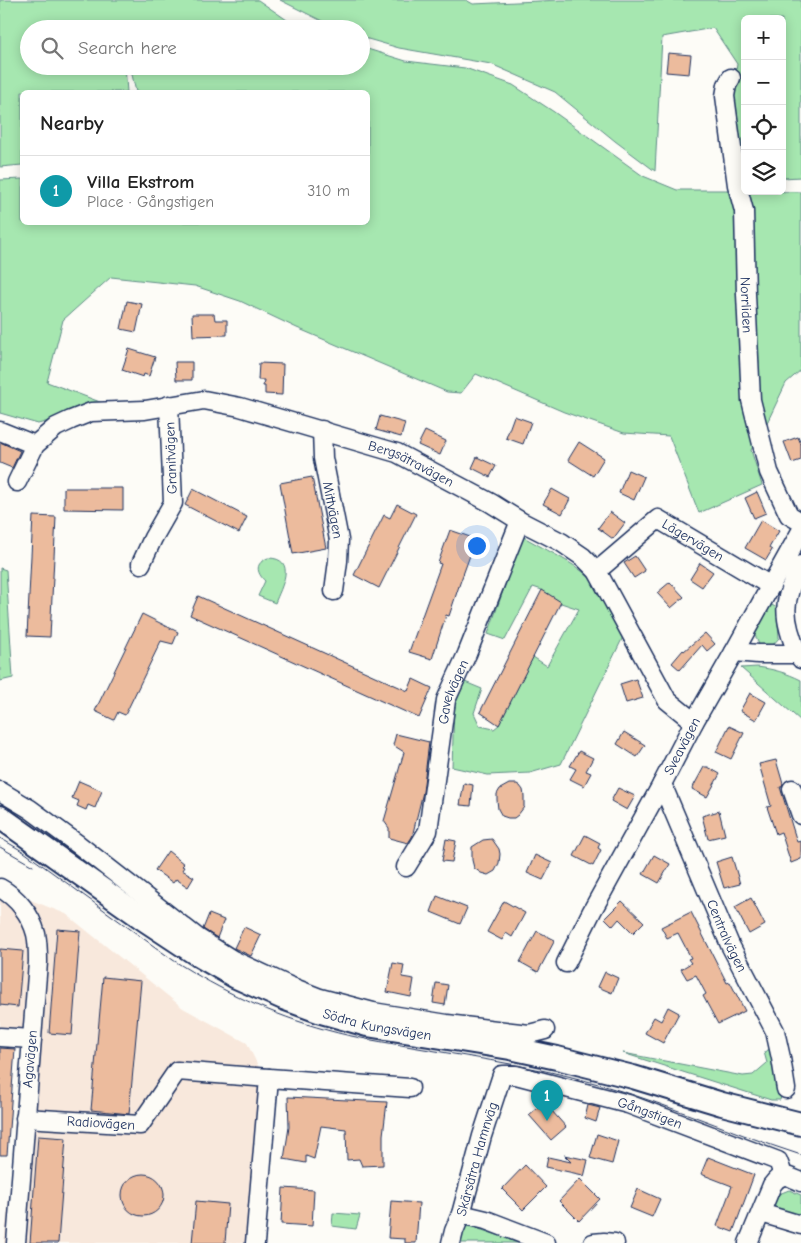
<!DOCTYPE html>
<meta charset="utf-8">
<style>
:root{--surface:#fff;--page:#f6f6f6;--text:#222;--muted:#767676;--line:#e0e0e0;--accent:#c8321e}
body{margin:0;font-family:"Comic Neue",sans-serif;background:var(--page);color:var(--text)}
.controls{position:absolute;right:15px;top:15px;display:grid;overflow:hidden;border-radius:8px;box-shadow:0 2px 12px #0003}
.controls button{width:45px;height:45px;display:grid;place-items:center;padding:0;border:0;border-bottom:1px solid var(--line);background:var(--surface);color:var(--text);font:25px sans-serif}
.you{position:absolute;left:476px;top:545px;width:18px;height:18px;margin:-12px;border:4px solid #fff;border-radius:50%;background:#1a73e8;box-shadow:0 0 0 8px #1a73e833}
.badge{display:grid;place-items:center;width:32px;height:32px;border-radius:50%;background:var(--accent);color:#fff;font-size:16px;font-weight:700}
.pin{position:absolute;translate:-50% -41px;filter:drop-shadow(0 1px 2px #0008)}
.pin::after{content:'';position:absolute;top:26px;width:18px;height:15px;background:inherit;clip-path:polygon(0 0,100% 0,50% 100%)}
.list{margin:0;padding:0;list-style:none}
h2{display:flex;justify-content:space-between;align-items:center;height:65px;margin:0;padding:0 20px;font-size:21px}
h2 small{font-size:16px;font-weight:400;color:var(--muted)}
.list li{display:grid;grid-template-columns:32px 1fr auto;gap:15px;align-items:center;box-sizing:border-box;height:70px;padding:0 20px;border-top:1px solid var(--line)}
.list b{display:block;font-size:19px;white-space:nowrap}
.list p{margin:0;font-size:16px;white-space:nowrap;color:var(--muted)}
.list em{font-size:16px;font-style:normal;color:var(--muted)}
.icon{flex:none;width:28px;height:28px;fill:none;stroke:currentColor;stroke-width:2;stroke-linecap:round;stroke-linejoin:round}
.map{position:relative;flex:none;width:801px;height:1243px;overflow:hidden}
.search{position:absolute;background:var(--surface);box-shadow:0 2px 12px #0003;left:20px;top:20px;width:350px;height:55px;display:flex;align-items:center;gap:12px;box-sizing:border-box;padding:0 18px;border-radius:28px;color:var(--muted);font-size:19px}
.panel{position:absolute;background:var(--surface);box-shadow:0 2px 12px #0003;left:20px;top:90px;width:350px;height:135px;border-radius:8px}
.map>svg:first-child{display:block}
.built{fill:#f8e8dc}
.green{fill:#a6e7b0;stroke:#608b87}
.building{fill:#ecbb9d;stroke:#1b2f5e}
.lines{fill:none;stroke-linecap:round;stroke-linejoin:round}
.minor-casing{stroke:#1b2f5e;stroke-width:21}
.major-casing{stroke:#1b2f5e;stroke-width:26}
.minor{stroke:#fdfcf7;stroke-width:18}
.major{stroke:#fdfcf7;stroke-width:22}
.tram{stroke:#1b2f5e;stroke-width:1}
.labels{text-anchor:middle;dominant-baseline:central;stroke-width:4;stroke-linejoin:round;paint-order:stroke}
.street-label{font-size:14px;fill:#1b2f5e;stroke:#fdfcf7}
</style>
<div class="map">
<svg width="801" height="1243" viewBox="0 0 801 1243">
<rect width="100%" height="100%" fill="#fdfcf7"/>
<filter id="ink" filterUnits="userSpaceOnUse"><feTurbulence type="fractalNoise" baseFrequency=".02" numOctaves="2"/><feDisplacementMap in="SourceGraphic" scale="10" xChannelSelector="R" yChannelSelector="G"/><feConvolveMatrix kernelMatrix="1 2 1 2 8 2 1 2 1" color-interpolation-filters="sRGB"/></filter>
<g filter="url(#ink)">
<path class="built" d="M0,894L18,895L66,914L183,1008L247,1043L260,1070L253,1243H4L26,1035L0,1033Z"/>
<path class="green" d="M0,0H258L300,29H29V66H125L127,92H22V165L0,167Z
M280,0H466L473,4L560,0H801V177L782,178V19H745V178L732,99L737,64L713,28L662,37L655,171L615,141L555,92L491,64L399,48L361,37V29H338Z
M361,47L406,61L465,68L513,85L554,112L643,176L677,190H745V191L801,192V370L786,383L765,427L751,450L762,485L699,513L669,436L624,433L564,412L476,374L461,393L447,392L297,328L240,301L195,286L111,277L63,320L47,382L108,405L38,424L0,413V180L22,179V222H368V92H136L130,66H361Z
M522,536C542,548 573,562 589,577C605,593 614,615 624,635L561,764L530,773L488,775L452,767L454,707L465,682L482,689L474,713L480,726L494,729L499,725L533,657L547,666L579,609L561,603L542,590L533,587L505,640L488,634Z
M268,558C298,558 281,588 275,603L258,596L265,581C256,572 255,563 268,558Z
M0,568L6,570L13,678L0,681Z
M770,604L777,608L779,638L772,646L760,647L755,635L758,624Z
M757,667C773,669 787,673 801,680V721L741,668Z
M772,1048L782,1094L780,1100H771L623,1053L743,1076L753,1075L767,1063L764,1052Z
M789,1190L801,1195V1219L772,1210L779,1194Z
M333,1213L360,1215L356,1229L332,1226Z
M467,1225L521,1243H459L460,1235Z"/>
<path class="building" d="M668,53L691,55L689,74L666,72Z
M127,301L142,304L136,332L121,329Z
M192,314H214L215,320H227V335L193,336Z
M129,349L155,357L149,376L144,374L143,377L122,370Z
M175,362H192V380H176Z
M259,363L283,364L282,395L265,394V386H263L264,380H258Z
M380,416L405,423L401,437L376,430Z
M514,416L531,422L523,444L506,438Z
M425,431L446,441L440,455L418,445Z
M798,437L801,444V460L792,463L784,442Z
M0,442L20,451L12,468L0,463Z
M579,442L604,458L593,476L568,460Z
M477,457L496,466L490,477L472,468Z
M628,470L644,477L634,500L619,493Z
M312,477L326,548L293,554L280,483Z
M64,488H123V510L64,509Z
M193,489L247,517L239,533L185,505Z
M552,489L570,499L562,514L543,504Z
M757,492L766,513L754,518L745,498Z
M397,504L416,514L379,588L354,575L384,515L390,518Z
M610,512L625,523L613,539L598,528Z
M33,516L56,517L50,637L27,636Z
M761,520L779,531L769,548L772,550L766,560L745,548Z
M450,530L476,539L460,583L449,616L446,615L432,659L409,652L441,564L438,563Z
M635,556L645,571L634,578L624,563Z
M700,563L713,572L702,587L690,579Z
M670,582L684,597L671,608L657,593Z
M542,590L561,602L499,725L480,712Z
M198,596L408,691L413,679L432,688L419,718L190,615Z
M142,614L178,632L173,644L161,641L125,715L118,712L114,720L95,711Z
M705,633L715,644L707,651L702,645L680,670L672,663L683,650L684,651Z
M636,679L643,698L626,703L620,684Z
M750,693L766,702L756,720L740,711Z
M729,726L744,733L731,759L716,752Z
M624,732L645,745L637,757L617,744Z
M396,734L429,742L423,792L412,837L408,843L389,838V828L384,821L404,752L393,745Z
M579,751L593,758L586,771L591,773L584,786L570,779L576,769L570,766Z
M776,760L783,784L782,787H780L797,842L801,841V859L791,863L781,832L776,834L767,807L771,806L759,764Z
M704,767H708L720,774L707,797L692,789Z
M79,781L102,791L95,808L88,805L86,810L77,806L79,801L72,798Z
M464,783L473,785L471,806L460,805Z
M509,784H517L520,786L523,790L524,796V807L518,815L514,818H508L502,816L498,809L497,800V794L500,789Z
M618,788L635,796L627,810L611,801Z
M719,811L725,835L708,839L702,816Z
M585,835L600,843L598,848L601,850L593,866L574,856Z
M446,839L456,841L452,862L442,861Z
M492,839L499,849L500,854L499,863L495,871L488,875L481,873L474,868L472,860V847L483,840Z
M168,851L184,864L182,866L184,867L182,870L194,877L188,887L176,879L173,883L155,870Z
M535,855L552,863L543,880L527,873Z
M654,855L670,864L659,883L643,874Z
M732,857L740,884L724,888L716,862Z
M437,896L467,908L460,924L431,912Z
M751,898L765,925L749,934L735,907Z
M504,901L525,913L512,937L506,933L502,940L487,932Z
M622,901L644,922L633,933L619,919L613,926L605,918Z
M691,912L727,983L730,982L745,1011L718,1024L703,996L706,994L696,975L687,979L681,969L691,963L688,959L691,958L678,933L667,938L661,927Z
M209,914L224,920L217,938L203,929Z
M244,927L261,935L251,956L234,948Z
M57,929L80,931L72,1035L49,1033Z
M537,931L555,940L538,972L520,962Z
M0,949L23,951L18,1007L0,1005Z
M393,963L404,965L402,977L414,979L411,997L387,992Z
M605,972L618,978L612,993L598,987Z
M103,977L141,981L129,1114L91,1110Z
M436,983L448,985L445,1005L433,1003Z
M668,1007L679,1013L663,1043L645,1033L654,1017L661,1021Z
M0,1048L15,1049L7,1155H0Z
M288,1097L387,1102L383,1135V1165L362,1166L359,1159L347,1160L346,1129L321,1126L314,1159L306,1156V1163L284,1159L289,1127Z
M544,1102L566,1127L551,1140L529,1115Z
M588,1105L600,1108L596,1122L585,1118Z
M597,1134L618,1141L612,1164L590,1158Z
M38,1136L66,1138L58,1243H30Z
M564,1155L588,1160L584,1177L583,1175L546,1167L548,1157L571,1162Z
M708,1157L754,1175L733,1232L717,1226L732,1186L701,1174Z
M525,1165L546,1187L523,1210L502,1189Z
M122 1195a21 21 0 1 1 42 0a21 21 0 1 1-42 0Z
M580,1179L600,1199L579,1221L559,1201Z
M283,1188L314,1190L312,1226L281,1224Z
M638,1189L660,1199L652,1217L630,1208Z
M196,1201L228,1204L225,1243H192Z
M391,1201L419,1203L416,1243H405V1239L388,1238Z"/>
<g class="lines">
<defs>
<g id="minor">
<path id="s1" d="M731,78L727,85L725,96L737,185L744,211L746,294L751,400L769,472L789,515L801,522"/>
<path id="s2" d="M322,430L323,458L339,540L338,561L334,591"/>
<path d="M0,431L35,445"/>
<path id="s3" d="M17,482L35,445L56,427L71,420L91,412L145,410L204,400L240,407L397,453L491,503L520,521L561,542L583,557L597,571L667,700L694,722"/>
<path d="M141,564L153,538L173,503L169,405"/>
<path id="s4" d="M597,571L658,519L771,586"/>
<path d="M734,652L758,654H798L801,659"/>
<path d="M798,654C782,618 782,599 801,565"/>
<path id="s5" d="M662,784L730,945L775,1031L781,1058L786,1089"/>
<path d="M792,789L801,815"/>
<path d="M0,791L30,809L79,845L198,938L233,960L287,985L320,998L373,1012L447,1024L529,1034L545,1030"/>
<path id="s6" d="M406,867L428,831L446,700L467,654L520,521"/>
<path d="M0,888C17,897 31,915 36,934C38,943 38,953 38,962L16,1243"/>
<path id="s7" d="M566,963L592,911L662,784L694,722L734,652L801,531"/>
<path d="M0,1037L32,1039"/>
<path d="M269,1078L410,1088"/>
<path id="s8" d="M25,1118L140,1125L177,1071L269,1078L255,1243"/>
<path d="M761,1213L801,1225"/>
<path d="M461,1214L486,1220L546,1243"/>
<path id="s9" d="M451,1243L454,1231L461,1214L482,1136L502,1075H516L628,1104L778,1161L781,1169V1177"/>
<path d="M593,1243L604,1242L615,1243"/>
<path d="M748,1243L772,1185C782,1171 788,1176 801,1182"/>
</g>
<g id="major">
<path id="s10" d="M0,817L145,920L198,955L236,977L283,998L321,1012L367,1025L510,1048L557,1058L633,1077L722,1104L801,1124"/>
</g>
</defs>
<use href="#minor" class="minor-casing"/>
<use href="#major" class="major-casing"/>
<use href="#minor" class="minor"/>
<use href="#major" class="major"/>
<path class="tram" d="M0,838L24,852L173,960C221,991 272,1015 327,1030C355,1038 384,1042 412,1047C465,1056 517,1064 568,1076C648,1095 723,1130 801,1155
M0,847L33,866"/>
</g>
</g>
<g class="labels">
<g class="street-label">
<text stroke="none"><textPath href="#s1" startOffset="230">Norrliden</textPath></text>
<text transform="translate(171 458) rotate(-92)">Granitvägen</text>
<text stroke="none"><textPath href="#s3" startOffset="438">Bergsätravägen</textPath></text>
<text stroke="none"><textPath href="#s2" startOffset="81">Mittvägen</textPath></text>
<text stroke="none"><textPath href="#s4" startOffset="121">Lägervägen</textPath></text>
<text stroke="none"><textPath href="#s6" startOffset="184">Gavelvägen</textPath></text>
<text stroke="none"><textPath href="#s7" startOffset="246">Sveavägen</textPath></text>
<text stroke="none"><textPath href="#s5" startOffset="165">Centralvägen</textPath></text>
<text stroke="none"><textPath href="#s10" startOffset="435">Södra Kungsvägen</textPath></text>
<text transform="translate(30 1059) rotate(-85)">Agavägen</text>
<text stroke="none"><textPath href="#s9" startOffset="329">Gångstigen</textPath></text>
<text stroke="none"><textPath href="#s8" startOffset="76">Radiovägen</textPath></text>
<text stroke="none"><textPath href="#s9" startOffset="88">Skärsätra Hamnväg</textPath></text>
</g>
</g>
</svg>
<div class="controls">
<button>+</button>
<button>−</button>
<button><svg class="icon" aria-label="locate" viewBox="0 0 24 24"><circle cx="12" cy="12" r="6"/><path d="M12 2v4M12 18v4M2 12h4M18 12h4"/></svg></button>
<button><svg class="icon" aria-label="layers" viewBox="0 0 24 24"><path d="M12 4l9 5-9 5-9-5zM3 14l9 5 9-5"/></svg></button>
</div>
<div class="you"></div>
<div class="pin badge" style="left:547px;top:1121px;background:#0f9aa8">1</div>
<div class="search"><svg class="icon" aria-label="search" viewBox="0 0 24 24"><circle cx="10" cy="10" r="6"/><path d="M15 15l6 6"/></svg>Search here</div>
<section class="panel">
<h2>Nearby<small></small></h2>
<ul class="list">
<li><span class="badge" style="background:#0f9aa8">1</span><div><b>Villa Ekstrom</b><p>Place · Gångstigen</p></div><em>310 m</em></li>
</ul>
</section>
</div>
